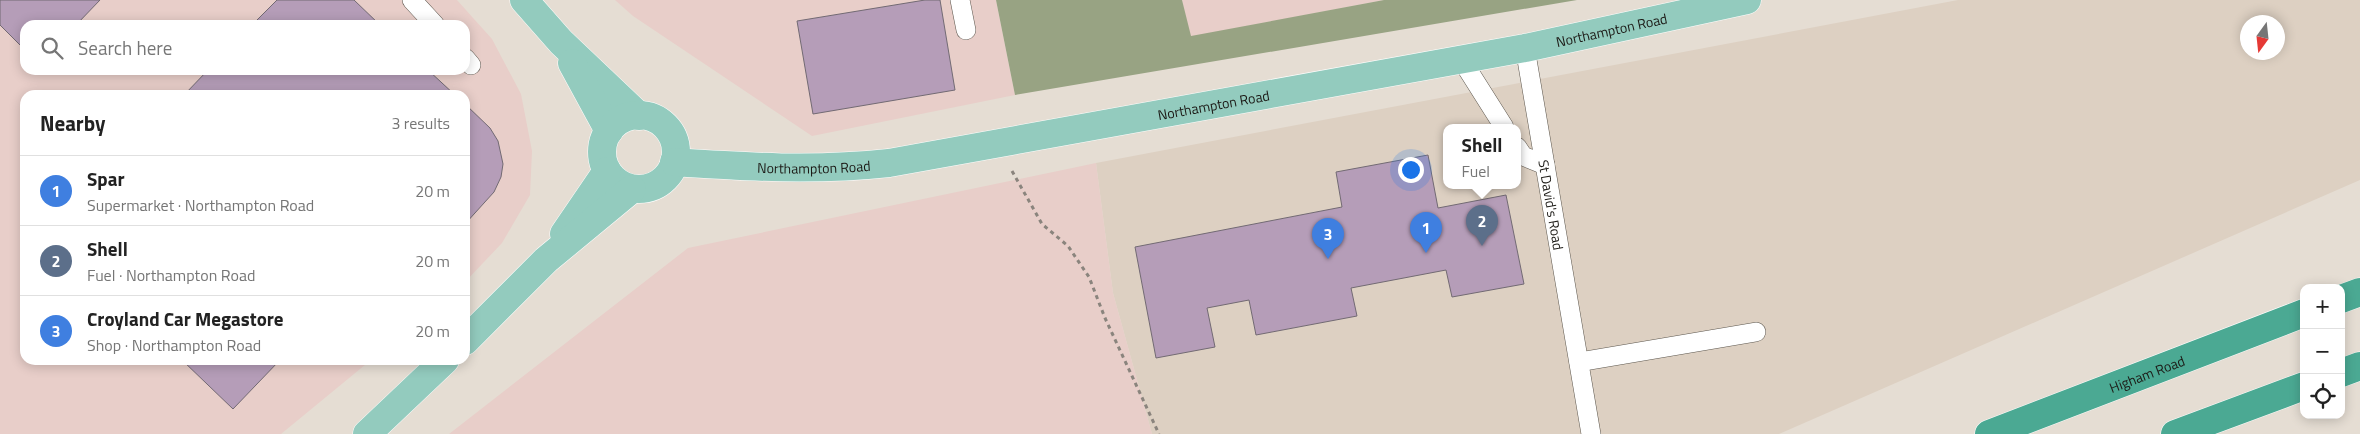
<!DOCTYPE html>
<meta charset="utf-8">
<style>
:root{--surface:#fff;--page:#f6f6f6;--text:#222;--muted:#767676;--line:#e0e0e0;--accent:#398286}
body{margin:0;font-family:"Titillium Web",sans-serif;background:var(--page);color:var(--text)}
.controls{position:absolute;right:15px;bottom:15px;display:grid;overflow:hidden;border-radius:10px;box-shadow:0 2px 12px #0003}
.controls button{width:45px;height:45px;display:grid;place-items:center;padding:0;border:0;border-bottom:1px solid var(--line);background:var(--surface);color:var(--text);font:25px sans-serif}
.compass{position:absolute;left:2240px;top:15px;width:45px;height:45px;border-radius:50%;background:var(--surface);box-shadow:0 2px 12px #0003;rotate:195deg}
.you{position:absolute;left:1410px;top:169px;width:18px;height:18px;margin:-12px;border:4px solid #fff;border-radius:50%;background:#1a73e8;box-shadow:0 0 0 8px #1a73e833}
.badge{display:grid;place-items:center;width:32px;height:32px;border-radius:50%;background:var(--accent);color:#fff;font-size:16px;font-weight:700}
.pin{position:absolute;translate:-50% -41px;filter:drop-shadow(0 1px 2px #0008)}
.pin::after{content:'';position:absolute;top:26px;width:18px;height:15px;background:inherit;clip-path:polygon(0 0,100% 0,50% 100%)}
.popup{position:absolute;left:1443px;top:124px;width:78px;height:65px;box-sizing:border-box;display:grid;place-content:center;border-radius:10px;background:var(--surface);filter:drop-shadow(0 1px 4px #0005);font-size:16px;white-space:nowrap;color:var(--muted)}
.popup b{font-size:19px;color:var(--text)}
.popup::after{content:'';position:absolute;left:50%;top:100%;margin-left:-10px;border:10px solid transparent;border-top-color:var(--surface)}
.list{margin:0;padding:0;list-style:none}
h2{display:flex;justify-content:space-between;align-items:center;height:65px;margin:0;padding:0 20px;font-size:21px}
h2 small{font-size:16px;font-weight:400;color:var(--muted)}
.list li{display:grid;grid-template-columns:32px 1fr auto;gap:15px;align-items:center;box-sizing:border-box;height:70px;padding:0 20px;border-top:1px solid var(--line)}
.list b{display:block;font-size:19px;white-space:nowrap}
.list p{margin:0;font-size:16px;white-space:nowrap;color:var(--muted)}
.list em{font-size:16px;font-style:normal;color:var(--muted)}
.icon{flex:none;width:28px;height:28px;fill:none;stroke:currentColor;stroke-width:2;stroke-linecap:round;stroke-linejoin:round}
.map{position:relative;flex:none;width:2360px;height:434px;overflow:hidden}
.search{position:absolute;background:var(--surface);box-shadow:0 2px 12px #0003;left:20px;top:20px;width:450px;height:55px;display:flex;align-items:center;gap:12px;box-sizing:border-box;padding:0 18px;border-radius:15px;color:var(--muted);font-size:19px}
.panel{position:absolute;background:var(--surface);box-shadow:0 2px 12px #0003;left:20px;top:90px;width:450px;height:275px;border-radius:15px}
.map>svg:first-child{display:block}
.built{fill:#ddd0c2;fill-rule:evenodd}
.industrial{fill:#e8cec9;fill-rule:evenodd}
.forest{fill:#98a383}
.building{fill:#b59db8;stroke:#726a73}
.lines{fill:none;stroke-linecap:round;stroke-linejoin:round}
.lane-casing{stroke:#5d574e;stroke-width:20}
.primary-casing{stroke:#fff;stroke-width:29}
.highway-casing{stroke:#fff;stroke-width:29}
.path{stroke:#8a847d;stroke-width:3;stroke-dasharray:4 4;stroke-linecap:butt}
.lane{stroke:#fff;stroke-width:19}
.primary{stroke:#93cbbe;stroke-width:28}
.highway{stroke:#4ba993;stroke-width:28}
.labels{text-anchor:middle;dominant-baseline:central;stroke-width:5;stroke-linejoin:round;paint-order:stroke}
.street-label{font-size:14px;fill:#1c1a16;stroke:#f2eae1}
</style>
<div class="map">
<svg width="2360" height="434" viewBox="0 0 2360 434">
<rect width="100%" height="100%" fill="#e5ddd3"/>
<path class="built" d="M1958,0H2360V180L1779,434H1152L1113,293L1096,163ZM2248,22H2278V52H2248ZM1447,127H1517V185H1447Z"/>
<path class="industrial" d="M0,0H457L492,39L521,94L532,151L530,195L502,243L465,282V95H25V360H371L281,434H0ZM25,25H465V70H25Z
M615,0H996L1015,95L812,136L633,16Z
M1182,0H1384L1190,37Z
M1096,163L1113,293L1152,434H449L688,248Z"/>
<path class="forest" d="M996,0H1182L1191,36L1384,0H1577L1015,95Z"/>
<path class="building" d="M0,0H100L76,25H25V50L0,25Z
M277,0H354L380,25H252Z
M925,0H940L955,90L813,114L797,21Z
M208,70H428L455,95H184Z
M465,104L490,128L498,141L503,164L501,177L494,192L465,224Z
M1428,155L1438,208L1506,195L1524,284L1452,297L1446,270L1351,288L1357,316L1256,335L1249,300L1207,308L1215,347L1156,358L1135,247L1342,207L1336,172Z
M182,360H280L233,409Z"/>
<g class="lines">
<defs>
<g id="lane">
<path d="M412,0L435,25"/>
<path d="M960,0L966,30"/>
<path id="s1" d="M1525,48L1591,434"/>
<path d="M465,58L471,65"/>
<path d="M1461,59L1504,127"/>
<path d="M1517,147L1523,156L1545,165"/>
<path d="M1579,362L1756,332"/>
</g>
<g id="primary">
<path d="M524,0L561,42L639,116"/>
<path d="M572,63L609,131"/>
<circle cx="639" cy="152" r="37"/>
<path id="s2" d="M674,162C749,167 814,171 889,163L1525,48L1747,0"/>
<path d="M564,234L607,171"/>
<path d="M465,341L546,260L632,189"/>
<path d="M367,434L445,360"/>
</g>
<g id="highway">
<path d="M2341,299L2360,292"/>
<path d="M2341,373L2360,366"/>
<path id="s3" d="M1989,434L2304,313"/>
<path d="M2175,434L2304,386"/>
</g>
</defs>
<use href="#lane" class="lane-casing"/>
<use href="#primary" class="primary-casing"/>
<use href="#highway" class="highway-casing"/>
<path class="path" d="M1012,171L1042,224L1068,246L1089,277L1105,318L1159,434"/>
<use href="#lane" class="lane"/>
<use href="#primary" class="primary"/>
<use href="#highway" class="highway"/>
</g>
<g class="labels">
<g class="street-label">
<text stroke="none"><textPath href="#s2" startOffset="950">Northampton Road</textPath></text>
<text stroke="none"><textPath href="#s2" startOffset="545">Northampton Road</textPath></text>
<text stroke="none"><textPath href="#s2" startOffset="140">Northampton Road</textPath></text>
<text stroke="none"><textPath href="#s1" startOffset="159">St David's Road</textPath></text>
<text stroke="none"><textPath href="#s3" startOffset="169">Higham Road</textPath></text>
</g>
</g>
</svg>
<div class="controls">
<button>+</button>
<button>−</button>
<button><svg class="icon" aria-label="locate" viewBox="0 0 24 24"><circle cx="12" cy="12" r="6"/><path d="M12 2v4M12 18v4M2 12h4M18 12h4"/></svg></button>
</div>
<svg class="compass" viewBox="-18 -18 36 36"><path d="M0-13l5 13h-10z" fill="#e53935"/><path d="M0 13l5-13h-10z" fill="#767676"/></svg>
<div class="you"></div>
<div class="pin badge" style="left:1426px;top:253px;background:#3f7fe0">1</div>
<div class="pin badge" style="left:1482px;top:246px;background:#5c6f8a">2</div>
<div class="popup"><b>Shell</b>Fuel</div>
<div class="pin badge" style="left:1328px;top:259px;background:#3f7fe0">3</div>
<div class="search"><svg class="icon" aria-label="search" viewBox="0 0 24 24"><circle cx="10" cy="10" r="6"/><path d="M15 15l6 6"/></svg>Search here</div>
<section class="panel">
<h2>Nearby<small>3 results</small></h2>
<ul class="list">
<li><span class="badge" style="background:#3f7fe0">1</span><div><b>Spar</b><p>Supermarket · Northampton Road</p></div><em>20 m</em></li>
<li><span class="badge" style="background:#5c6f8a">2</span><div><b>Shell</b><p>Fuel · Northampton Road</p></div><em>20 m</em></li>
<li><span class="badge" style="background:#3f7fe0">3</span><div><b>Croyland Car Megastore</b><p>Shop · Northampton Road</p></div><em>20 m</em></li>
</ul>
</section>
</div>
